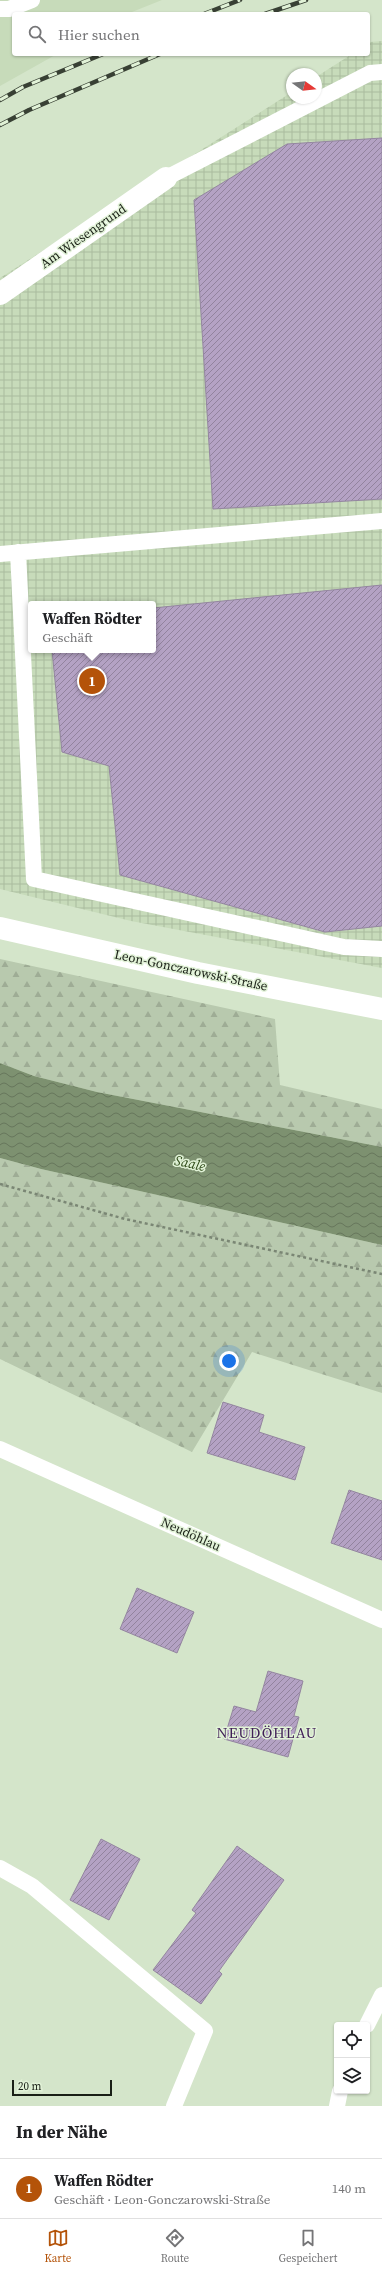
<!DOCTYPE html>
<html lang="de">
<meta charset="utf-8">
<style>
:root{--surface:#fff;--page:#f6f6f6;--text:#202124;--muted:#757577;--line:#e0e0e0;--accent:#b45309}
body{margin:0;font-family:"Source Serif 4",serif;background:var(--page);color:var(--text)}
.controls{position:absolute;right:12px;bottom:12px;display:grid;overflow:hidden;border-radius:4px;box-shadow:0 1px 3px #0004}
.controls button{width:36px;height:36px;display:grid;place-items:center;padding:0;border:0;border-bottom:1px solid var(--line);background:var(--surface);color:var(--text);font:20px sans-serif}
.compass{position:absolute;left:286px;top:68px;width:36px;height:36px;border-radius:50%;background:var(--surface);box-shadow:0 1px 3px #0004;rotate:105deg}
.scale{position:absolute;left:12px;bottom:10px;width:100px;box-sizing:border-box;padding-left:4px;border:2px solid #191f16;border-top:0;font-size:11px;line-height:14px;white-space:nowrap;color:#191f16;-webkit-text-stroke:3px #e1f2d7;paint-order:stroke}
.you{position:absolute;left:229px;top:1361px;width:14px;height:14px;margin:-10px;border:3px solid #fff;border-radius:50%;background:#1a73e8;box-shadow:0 0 0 6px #1a73e833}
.badge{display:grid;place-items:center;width:26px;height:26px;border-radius:50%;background:var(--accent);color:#fff;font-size:13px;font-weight:700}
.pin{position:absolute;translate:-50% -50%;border:2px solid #fff;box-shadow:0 1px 4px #0006}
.popup{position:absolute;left:28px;top:601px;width:128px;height:52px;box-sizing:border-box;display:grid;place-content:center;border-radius:4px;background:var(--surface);filter:drop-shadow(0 1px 3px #0005);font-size:13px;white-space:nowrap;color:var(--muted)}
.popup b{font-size:15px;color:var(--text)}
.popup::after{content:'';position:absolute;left:50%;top:100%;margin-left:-8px;border:8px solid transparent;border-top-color:var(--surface)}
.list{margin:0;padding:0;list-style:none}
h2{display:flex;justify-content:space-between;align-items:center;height:52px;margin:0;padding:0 16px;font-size:17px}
h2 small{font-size:13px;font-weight:400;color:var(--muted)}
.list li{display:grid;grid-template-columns:26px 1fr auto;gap:12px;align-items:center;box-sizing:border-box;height:60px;padding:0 16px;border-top:1px solid var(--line)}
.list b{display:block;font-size:15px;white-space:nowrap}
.list p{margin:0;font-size:13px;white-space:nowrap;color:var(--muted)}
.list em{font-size:13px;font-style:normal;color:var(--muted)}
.icon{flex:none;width:22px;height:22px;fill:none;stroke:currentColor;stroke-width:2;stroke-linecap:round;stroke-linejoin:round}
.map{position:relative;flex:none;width:382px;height:2106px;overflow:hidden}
.search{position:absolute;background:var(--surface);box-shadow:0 1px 3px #0004;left:12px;right:12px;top:12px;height:44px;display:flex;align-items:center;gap:10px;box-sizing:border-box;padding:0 14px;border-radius:4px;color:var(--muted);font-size:15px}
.sheet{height:112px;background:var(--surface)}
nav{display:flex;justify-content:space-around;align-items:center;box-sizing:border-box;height:56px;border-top:1px solid var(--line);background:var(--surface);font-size:11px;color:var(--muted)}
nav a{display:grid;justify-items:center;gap:2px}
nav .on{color:var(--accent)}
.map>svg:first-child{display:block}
.built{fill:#c7dbba}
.industrial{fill:url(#industrial-grid);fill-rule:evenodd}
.forest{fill:url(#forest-firs)}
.water{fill:url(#water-waves)}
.building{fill:url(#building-hatch);stroke:#9486a0}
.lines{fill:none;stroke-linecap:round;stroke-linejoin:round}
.path{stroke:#7a8674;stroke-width:2.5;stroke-dasharray:3 3;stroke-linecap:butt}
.lane{stroke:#fff;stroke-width:16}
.street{stroke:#fff;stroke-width:22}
.secondary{stroke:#fff;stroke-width:22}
.rail-casing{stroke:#384034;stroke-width:4.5}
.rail{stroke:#e1f2d7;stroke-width:3;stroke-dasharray:9;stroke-linecap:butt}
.labels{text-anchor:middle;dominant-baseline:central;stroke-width:3;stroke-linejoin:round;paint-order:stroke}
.street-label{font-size:13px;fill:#191f16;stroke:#e1f2d7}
.water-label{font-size:14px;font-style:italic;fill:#2f4b19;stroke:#e1f2d7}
.quarter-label{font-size:15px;letter-spacing:1px;fill:#401f57;stroke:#e1f2d7}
</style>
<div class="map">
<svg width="382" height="2106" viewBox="0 0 382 2106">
<defs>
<pattern id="industrial-grid" width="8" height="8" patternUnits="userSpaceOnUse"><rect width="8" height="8" fill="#c7dbba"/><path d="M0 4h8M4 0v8" fill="none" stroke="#aabc9f"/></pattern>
<pattern id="forest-firs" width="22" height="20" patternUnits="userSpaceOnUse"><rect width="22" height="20" fill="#b8c9ae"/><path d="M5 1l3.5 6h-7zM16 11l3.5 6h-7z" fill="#9eac95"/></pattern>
<pattern id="water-waves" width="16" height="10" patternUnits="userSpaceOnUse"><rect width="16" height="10" fill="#7d9170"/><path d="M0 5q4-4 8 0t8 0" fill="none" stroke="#66765b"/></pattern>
<pattern id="building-hatch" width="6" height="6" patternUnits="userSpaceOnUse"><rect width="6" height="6" fill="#b4a2c4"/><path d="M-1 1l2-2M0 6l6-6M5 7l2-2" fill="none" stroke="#92839e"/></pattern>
</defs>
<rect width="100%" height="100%" fill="#d4e5ca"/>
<path class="built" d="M0,0H162L127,14H14V54H57L0,86Z"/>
<path class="industrial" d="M382,41V968L131,921L0,889V278L292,92V98H316V77L352,54H368V44L370,42ZM31,604H153V650H31Z"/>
<path class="forest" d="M0,959L275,1019L280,1085L382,1109V1147L97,1092L34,1076L0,1063Z
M0,1158L41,1169L382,1245V1393L252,1352L192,1452L0,1359Z"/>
<path class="water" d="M0,1063L34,1076L97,1092L382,1147V1245L41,1169L0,1158Z"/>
<path class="building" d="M382,138V499L213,509L194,200L287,144Z
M382,585V926L325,932L120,875L109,766L62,752L52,650H153V608Z
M223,1402L264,1415L259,1432L305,1447L295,1480L207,1453Z
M349,1490L382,1501V1560L331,1543Z
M137,1588L194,1612L177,1653L120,1629Z
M268,1671L303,1681L294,1716L299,1717L288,1757L224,1739L234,1706L256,1712Z
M101,1839L140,1859L109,1920L70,1900Z
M237,1846L284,1880L219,1971L222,1974L201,2004L153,1970L196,1913L192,1910Z"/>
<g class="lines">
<path class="path" d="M0,1184L125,1219L382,1274"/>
<path class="lane" d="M0,9H9L32,0
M166,178L370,73L382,72
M18,552L34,879L344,947L382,949
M0,554L382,521
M0,1449L382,1620
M0,1868L32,1886L205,2031L174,2106
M367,2025L382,1995
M337,2106L340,2091"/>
<path class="street" d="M0,294L166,178"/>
<path class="secondary" d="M0,928L198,973L382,1009"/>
<defs>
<path id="rail" d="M204,14L240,0
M265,14L306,0
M0,100L23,87L103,54
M0,125L29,110L160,54"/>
</defs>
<use href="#rail" class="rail-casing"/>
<use href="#rail" class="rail"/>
</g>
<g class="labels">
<g class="street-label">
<text transform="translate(83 236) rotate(-35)">Am Wiesengrund</text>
<text transform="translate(191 970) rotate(12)">Leon-Gonczarowski-Straße</text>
<text transform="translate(191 1534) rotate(24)">Neudöhlau</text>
</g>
<g class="water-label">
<text transform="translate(190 1163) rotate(12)">Saale</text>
</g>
<g class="quarter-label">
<text x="267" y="1732">NEUDÖHLAU</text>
</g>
</g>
</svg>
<div class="controls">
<button><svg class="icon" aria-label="locate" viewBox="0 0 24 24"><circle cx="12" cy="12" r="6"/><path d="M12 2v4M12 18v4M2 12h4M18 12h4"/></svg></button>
<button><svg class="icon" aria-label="layers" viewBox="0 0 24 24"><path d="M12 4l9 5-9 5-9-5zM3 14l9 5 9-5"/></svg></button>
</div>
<svg class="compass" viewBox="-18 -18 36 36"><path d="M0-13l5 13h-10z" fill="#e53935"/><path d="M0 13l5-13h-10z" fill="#757577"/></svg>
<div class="scale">20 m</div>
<div class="you"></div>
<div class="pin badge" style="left:92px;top:681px">1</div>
<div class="popup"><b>Waffen Rödter</b>Geschäft</div>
<div class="search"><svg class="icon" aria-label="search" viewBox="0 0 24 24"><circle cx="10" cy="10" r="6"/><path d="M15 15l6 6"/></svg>Hier suchen</div>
</div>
<section class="sheet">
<h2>In der Nähe<small></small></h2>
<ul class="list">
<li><span class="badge">1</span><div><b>Waffen Rödter</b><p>Geschäft · Leon-Gonczarowski-Straße</p></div><em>140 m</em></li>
</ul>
</section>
<nav>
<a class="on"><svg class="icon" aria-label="map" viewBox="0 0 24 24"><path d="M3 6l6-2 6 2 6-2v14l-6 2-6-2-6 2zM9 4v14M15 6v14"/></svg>Karte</a>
<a><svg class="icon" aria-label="directions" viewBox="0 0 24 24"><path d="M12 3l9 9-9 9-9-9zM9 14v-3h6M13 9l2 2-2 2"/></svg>Route</a>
<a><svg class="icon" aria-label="saved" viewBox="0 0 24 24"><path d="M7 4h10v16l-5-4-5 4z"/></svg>Gespeichert</a>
</nav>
